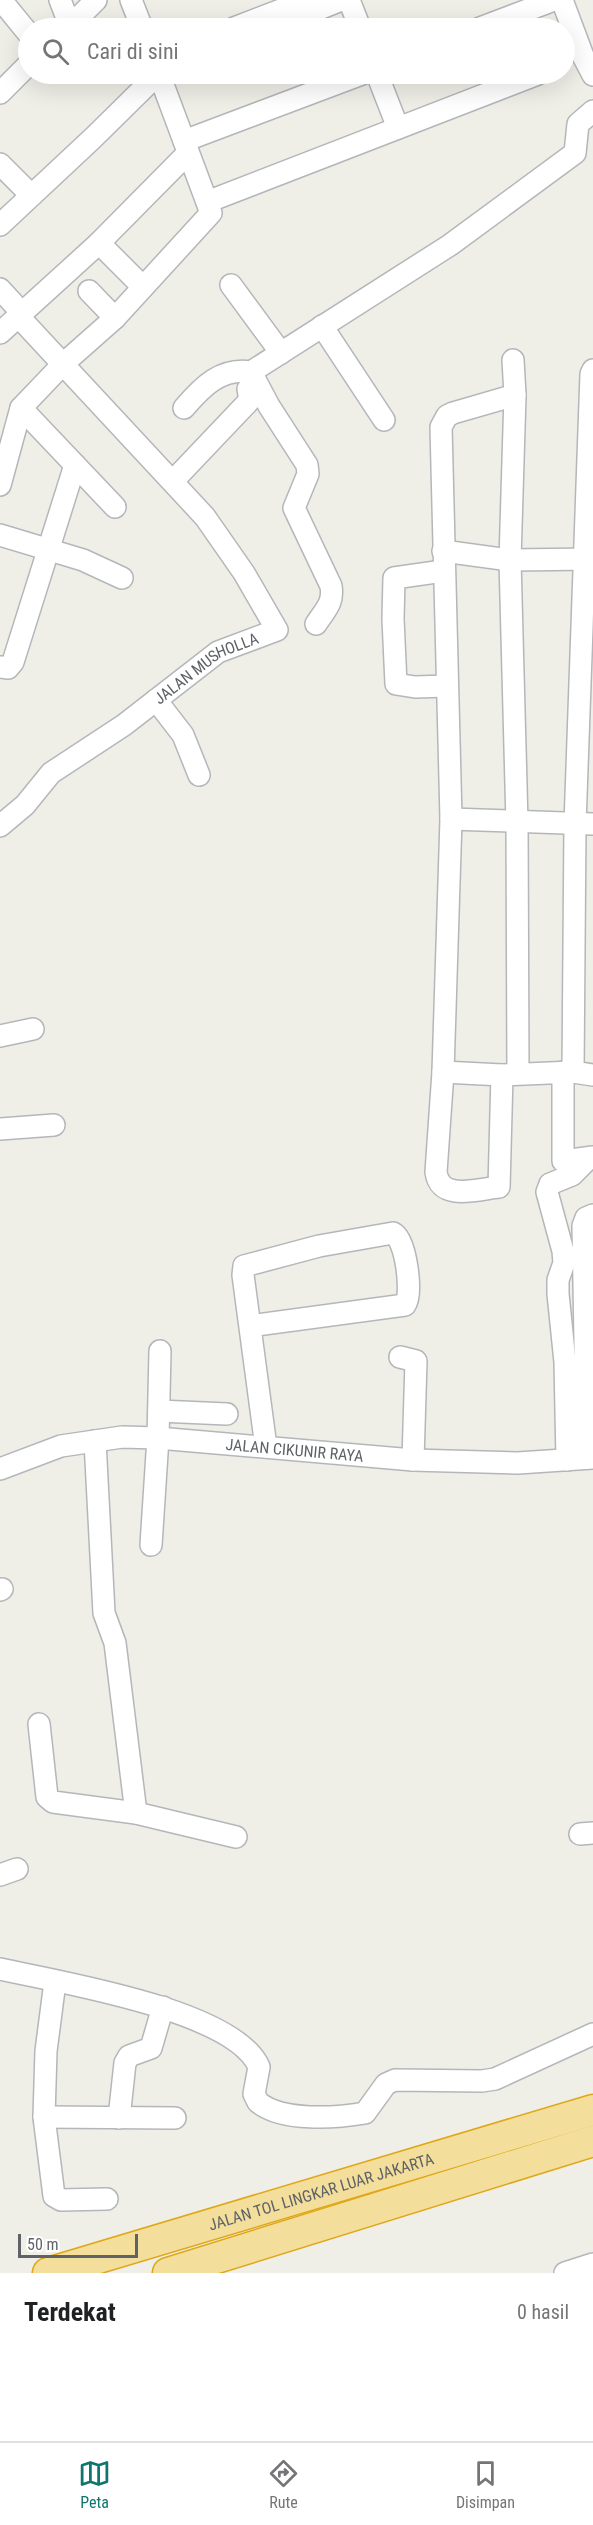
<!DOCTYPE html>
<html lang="id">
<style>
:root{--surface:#fff;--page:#f6f6f6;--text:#202124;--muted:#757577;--line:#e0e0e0;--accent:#0f766e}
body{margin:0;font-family:"Roboto Condensed",sans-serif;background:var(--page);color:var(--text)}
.scale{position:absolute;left:18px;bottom:15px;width:120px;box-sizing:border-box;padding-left:6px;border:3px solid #5f6266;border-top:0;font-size:16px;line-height:21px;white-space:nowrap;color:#5f6266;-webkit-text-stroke:4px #fff;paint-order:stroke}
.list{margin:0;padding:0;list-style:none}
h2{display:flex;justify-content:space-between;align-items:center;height:78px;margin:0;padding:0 24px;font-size:26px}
h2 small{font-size:20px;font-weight:400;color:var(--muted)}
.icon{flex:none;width:33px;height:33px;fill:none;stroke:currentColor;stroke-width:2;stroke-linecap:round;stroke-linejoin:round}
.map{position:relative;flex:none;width:593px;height:2273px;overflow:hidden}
.search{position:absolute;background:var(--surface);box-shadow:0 6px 24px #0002;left:18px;right:18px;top:18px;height:66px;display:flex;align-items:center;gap:15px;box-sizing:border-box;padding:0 21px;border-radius:33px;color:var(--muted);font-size:22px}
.sheet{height:168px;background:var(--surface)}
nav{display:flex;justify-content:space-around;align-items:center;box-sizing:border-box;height:84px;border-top:2px solid var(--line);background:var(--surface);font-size:16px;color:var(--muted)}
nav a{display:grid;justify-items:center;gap:3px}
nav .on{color:var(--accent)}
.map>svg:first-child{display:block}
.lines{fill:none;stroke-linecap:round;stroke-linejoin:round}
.minor-casing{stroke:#b4b7ba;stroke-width:24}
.highway-casing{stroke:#dfa717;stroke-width:33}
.minor{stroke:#fff;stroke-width:21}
.highway{stroke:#f3df9b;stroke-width:30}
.labels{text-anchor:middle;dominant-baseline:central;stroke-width:4.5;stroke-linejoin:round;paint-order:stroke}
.street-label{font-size:16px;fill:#5f6266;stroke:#fff}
</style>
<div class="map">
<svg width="593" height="2273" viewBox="0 0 593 2273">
<rect width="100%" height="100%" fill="#efeee7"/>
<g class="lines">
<defs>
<g id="minor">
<path d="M1,0L28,33"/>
<path d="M60,0L70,26"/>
<path d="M131,0L142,28"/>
<path d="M349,0L360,28"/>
<path d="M562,0L583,56L593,75"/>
<path d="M294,19L341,0"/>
<path d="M68,28L96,0"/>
<path d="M234,28L307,0"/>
<path d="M480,28L554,0"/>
<path d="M377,74L398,128"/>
<path d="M0,93L28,65"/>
<path d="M184,141L362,74"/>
<path d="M0,164L31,195"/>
<path d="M207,202L538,74"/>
<path d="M0,225L93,138L158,74"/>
<path d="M99,243L142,286"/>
<path d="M231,285L281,353"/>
<path d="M0,289L22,313"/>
<path d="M89,291L115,318"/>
<path d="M322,326L384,420"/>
<path d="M0,333L99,243L188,153"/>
<path d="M513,360L515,395L510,560L517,823L518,1073"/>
<path d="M251,372L269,406L307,465L308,474L294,508L331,586C334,603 325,610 316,624"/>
<path d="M21,408L115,507"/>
<path d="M184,408C202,387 221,367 251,372L450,245L575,153L578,124L593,111"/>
<path d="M173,481L250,400L248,389L254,381"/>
<path d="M0,485L21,408L63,364L115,318L211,213L159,74"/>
<path d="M0,535L83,560L122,578"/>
<path d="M443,551L510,560L593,559"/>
<path d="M443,571L394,578L393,619L396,684L415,687L447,686"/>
<path d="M0,667L8,668L13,662L75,465"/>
<path d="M156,700L183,735L199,775"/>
<path d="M451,819L593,824"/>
<path id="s1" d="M0,826L25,805L51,773L124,725L218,652L277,630L244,573L205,517L19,317"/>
<path d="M0,1036L33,1029"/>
<path d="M443,1072L502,1075L573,1072L593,1075"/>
<path d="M563,1072V1161L593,1157"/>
<path d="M573,1072L575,824L591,374L593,370"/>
<path d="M502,1075L499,1187C478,1189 440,1202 436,1172L443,1072L451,819L441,427L447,416L453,413L515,395"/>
<path d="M0,1129L54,1125"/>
<path d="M250,1326L405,1305C413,1294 406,1239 393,1233L319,1246L244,1266L243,1275L266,1447"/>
<path d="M400,1357L416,1361L413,1460"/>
<path d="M159,1411L227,1414"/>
<path d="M95,1441L104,1613L115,1643L136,1813"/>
<path d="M587,1458L583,1226L586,1218L593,1215"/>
<path d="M567,1460L565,1362L558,1294V1280L564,1263L563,1251L547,1192L550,1184L572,1175L588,1159"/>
<path id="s2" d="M0,1469L61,1446L122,1437L158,1438L413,1460L518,1463L593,1458"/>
<path d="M151,1545L158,1438L160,1351"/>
<path d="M0,1590L2,1589"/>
<path d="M39,1724L47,1797L53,1802L136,1813L236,1837"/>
<path d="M580,1834L593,1833"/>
<path d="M0,1875L17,1869"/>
<path d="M0,1969C58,1982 235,2010 259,2067L254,2094L258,2102C282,2122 336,2118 365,2113L386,2084L395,2080L482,2081L495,2079L593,2034"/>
<path d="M55,1982L46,2051L44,2117L54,2196L61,2200L107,2199"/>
<path d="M44,2117L175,2118"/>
<path d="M119,2118L125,2063L129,2056L151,2048L163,2007"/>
<path d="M565,2273L593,2264"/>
</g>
<g id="highway">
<path id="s3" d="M48,2273L593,2110"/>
<path d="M168,2273L593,2141"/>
</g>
</defs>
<use href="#minor" class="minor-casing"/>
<use href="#highway" class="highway-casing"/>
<use href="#minor" class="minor"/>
<use href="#highway" class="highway"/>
</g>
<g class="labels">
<g class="street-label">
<text stroke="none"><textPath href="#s1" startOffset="262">JALAN MUSHOLLA</textPath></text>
<text stroke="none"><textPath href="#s2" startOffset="300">JALAN CIKUNIR RAYA</textPath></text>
<text stroke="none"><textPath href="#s3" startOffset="285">JALAN TOL LINGKAR LUAR JAKARTA</textPath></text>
</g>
</g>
</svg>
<div class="scale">50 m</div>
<div class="search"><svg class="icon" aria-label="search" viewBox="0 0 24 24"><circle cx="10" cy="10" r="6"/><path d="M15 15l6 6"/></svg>Cari di sini</div>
</div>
<section class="sheet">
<h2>Terdekat<small>0 hasil</small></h2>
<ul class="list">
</ul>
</section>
<nav>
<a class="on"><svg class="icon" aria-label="map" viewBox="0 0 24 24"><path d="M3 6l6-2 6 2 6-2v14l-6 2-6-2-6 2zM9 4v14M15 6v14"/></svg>Peta</a>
<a><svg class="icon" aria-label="directions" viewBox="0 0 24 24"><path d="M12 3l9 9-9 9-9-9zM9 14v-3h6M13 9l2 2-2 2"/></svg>Rute</a>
<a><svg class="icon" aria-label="saved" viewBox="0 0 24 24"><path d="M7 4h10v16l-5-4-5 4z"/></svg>Disimpan</a>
</nav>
